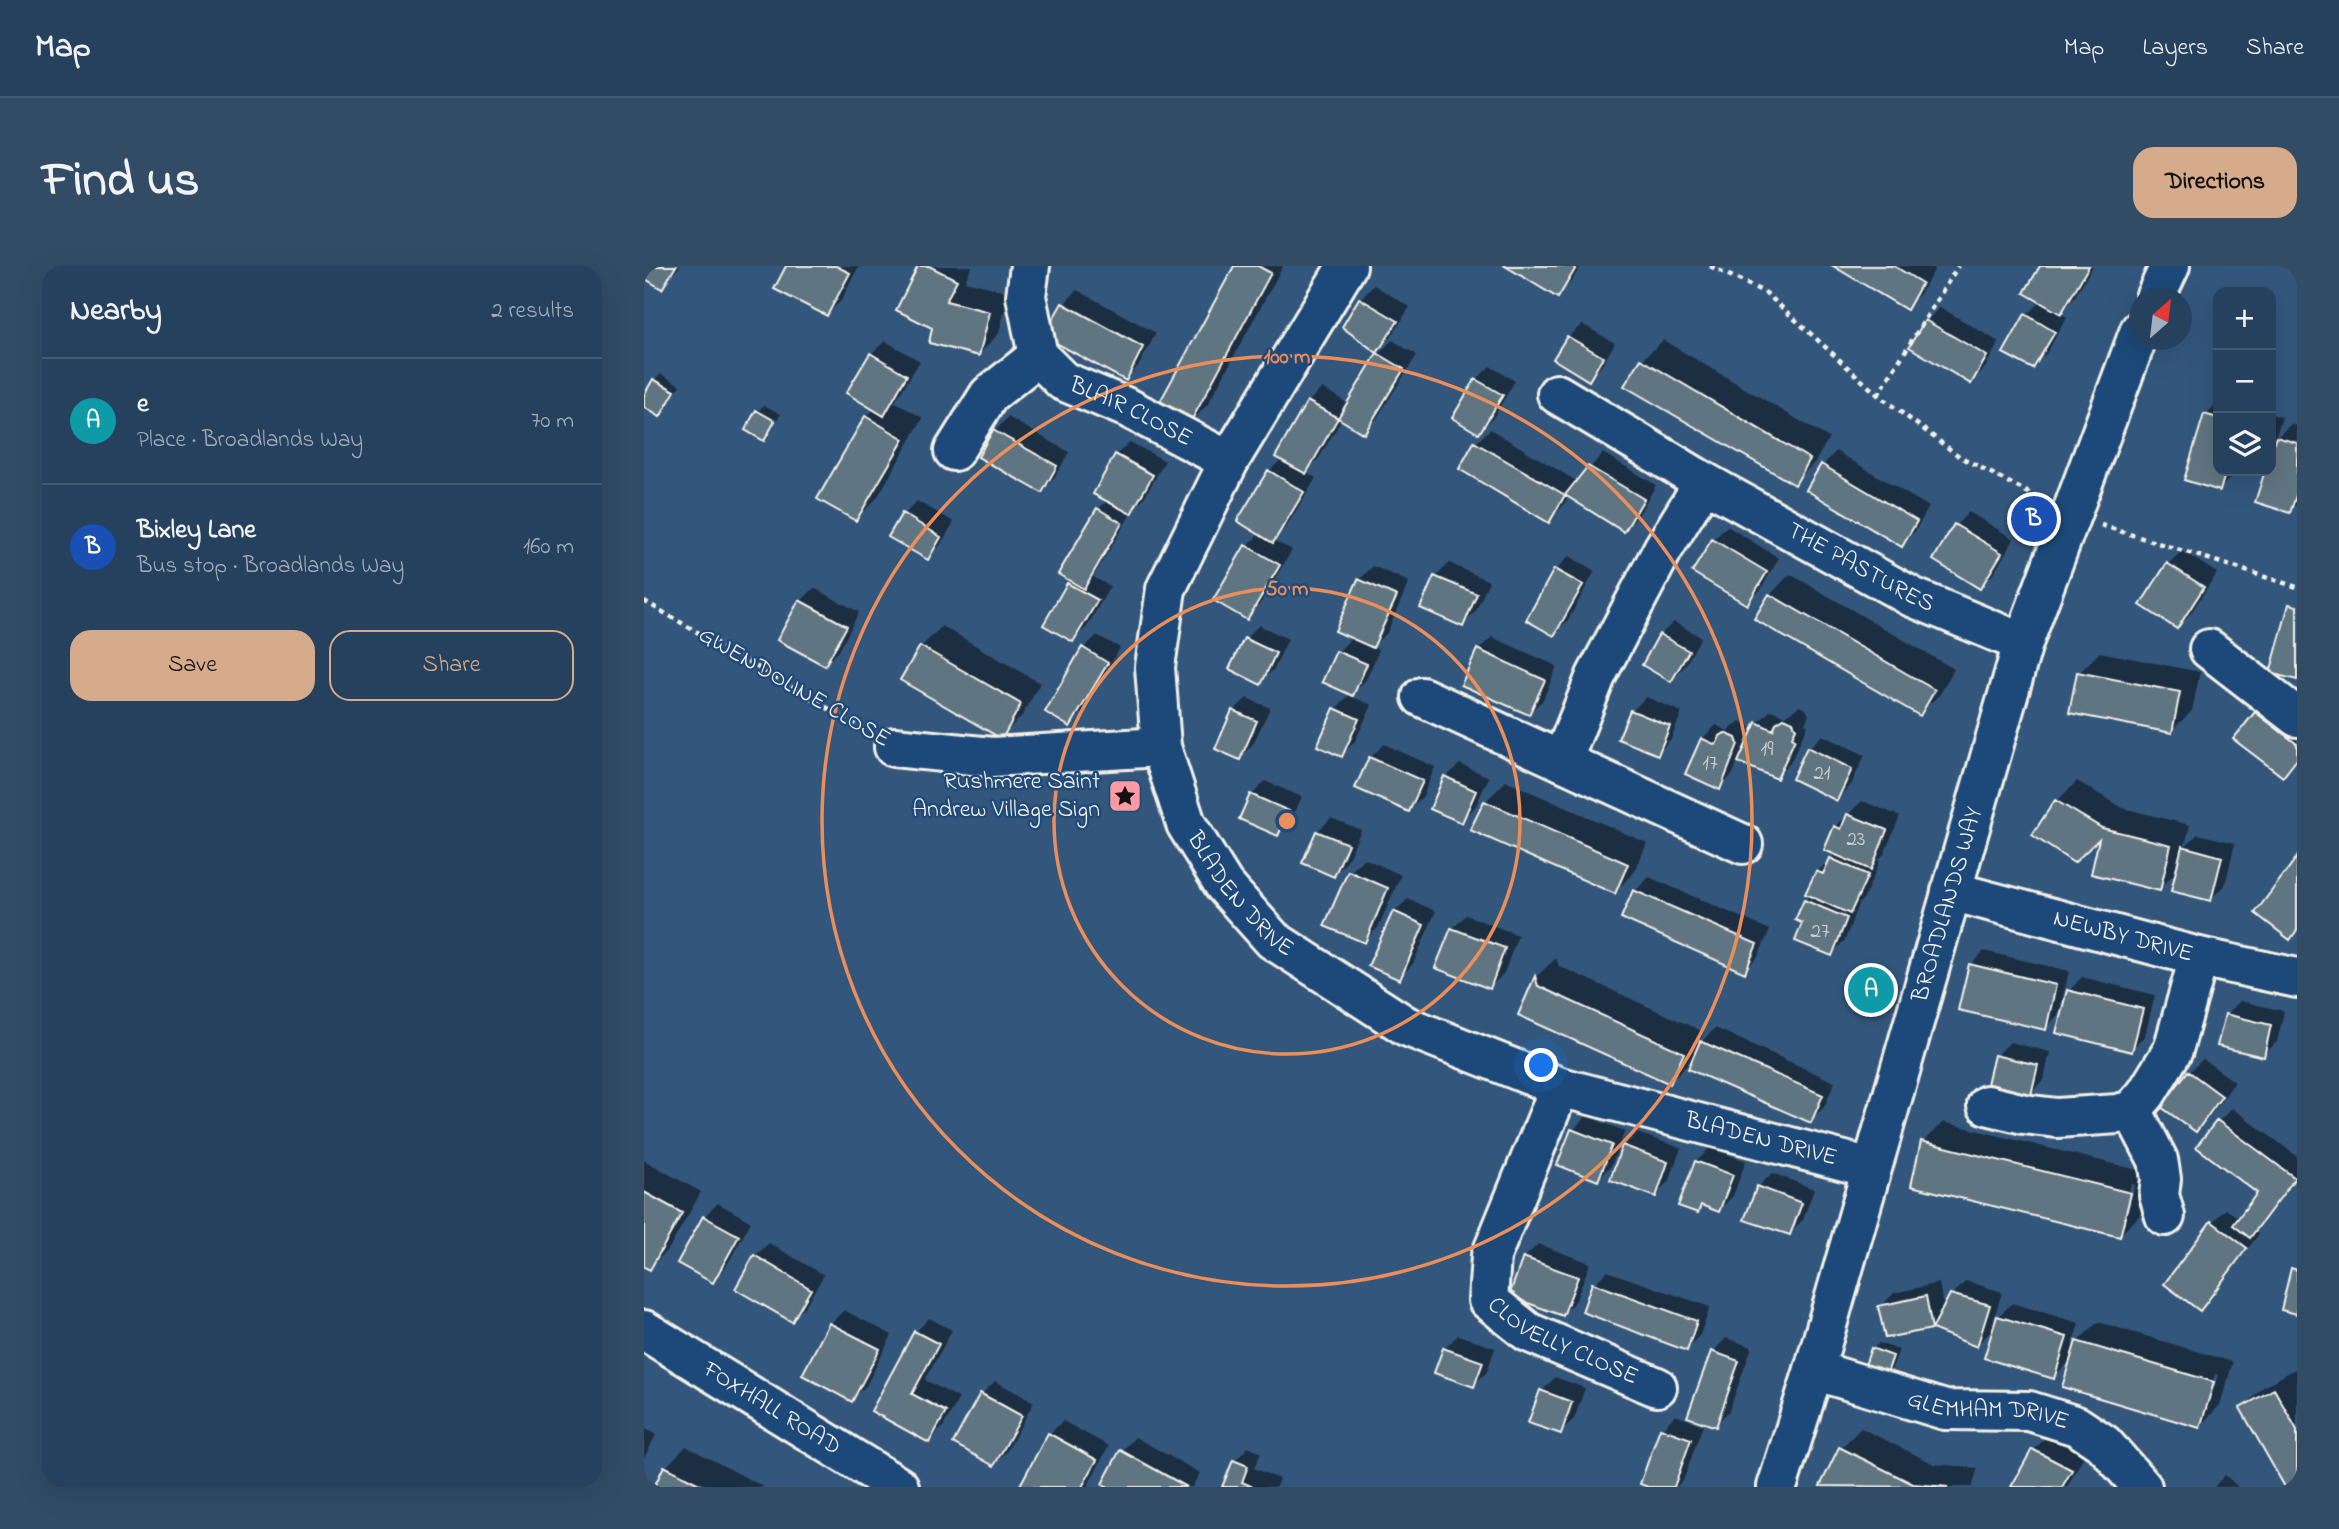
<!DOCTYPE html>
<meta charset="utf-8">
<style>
:root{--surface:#26415d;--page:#324c66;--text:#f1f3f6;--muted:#a4afbc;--line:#425a72;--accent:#d6ab8b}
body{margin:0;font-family:"Indie Flower",sans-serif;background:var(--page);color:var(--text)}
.controls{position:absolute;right:21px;top:21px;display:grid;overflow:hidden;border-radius:14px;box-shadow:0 7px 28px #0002}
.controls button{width:63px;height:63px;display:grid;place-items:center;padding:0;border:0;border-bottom:2px solid var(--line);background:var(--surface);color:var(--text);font:35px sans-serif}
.compass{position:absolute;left:1485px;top:21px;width:63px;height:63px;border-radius:50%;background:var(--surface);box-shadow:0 7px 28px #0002;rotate:28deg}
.you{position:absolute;left:898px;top:800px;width:24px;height:24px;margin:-18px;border:5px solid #fff;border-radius:50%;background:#1a73e8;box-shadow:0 0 0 10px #1a73e833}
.badge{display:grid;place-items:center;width:46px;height:46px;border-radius:50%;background:var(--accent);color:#fff;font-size:23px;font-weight:700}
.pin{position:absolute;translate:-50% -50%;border:4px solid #fff;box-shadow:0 2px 7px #0006}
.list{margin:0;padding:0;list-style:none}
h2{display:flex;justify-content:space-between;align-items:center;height:91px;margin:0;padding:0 28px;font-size:30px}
h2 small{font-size:23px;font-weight:400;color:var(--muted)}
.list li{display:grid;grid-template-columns:46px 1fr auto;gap:21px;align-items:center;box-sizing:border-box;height:126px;padding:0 28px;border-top:2px solid var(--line)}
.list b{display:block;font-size:26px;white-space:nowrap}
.list p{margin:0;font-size:23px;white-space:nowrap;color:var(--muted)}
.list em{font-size:23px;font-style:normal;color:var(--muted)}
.actions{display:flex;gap:14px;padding:21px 28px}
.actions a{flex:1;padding:16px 0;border:2px solid var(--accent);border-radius:21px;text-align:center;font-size:24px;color:var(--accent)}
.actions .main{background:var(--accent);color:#111}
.icon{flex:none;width:38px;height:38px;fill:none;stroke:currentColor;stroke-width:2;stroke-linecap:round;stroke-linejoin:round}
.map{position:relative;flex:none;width:1653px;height:1221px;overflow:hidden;border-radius:21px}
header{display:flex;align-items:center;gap:42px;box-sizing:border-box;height:98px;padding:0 35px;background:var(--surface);border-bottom:2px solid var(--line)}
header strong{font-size:33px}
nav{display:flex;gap:38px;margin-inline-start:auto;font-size:24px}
.intro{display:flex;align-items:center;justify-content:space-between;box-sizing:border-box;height:168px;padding:0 42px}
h1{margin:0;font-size:49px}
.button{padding:18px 32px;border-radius:21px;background:var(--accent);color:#111;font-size:24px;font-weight:700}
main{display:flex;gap:42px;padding:0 42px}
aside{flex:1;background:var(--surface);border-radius:21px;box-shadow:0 7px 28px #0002}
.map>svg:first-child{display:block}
.shadow{fill:#0007;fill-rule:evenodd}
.building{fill:#617482;stroke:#f4f1e8;stroke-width:2}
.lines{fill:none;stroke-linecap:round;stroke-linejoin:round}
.minor-casing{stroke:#f4f1e8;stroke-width:44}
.path{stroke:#f4f1e8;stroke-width:4.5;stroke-dasharray:5 5;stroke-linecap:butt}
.minor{stroke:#1f4a7a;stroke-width:38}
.ring{fill:none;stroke:#ec8e59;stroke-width:3.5}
.labels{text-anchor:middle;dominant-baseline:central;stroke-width:5;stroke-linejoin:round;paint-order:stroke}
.number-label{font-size:21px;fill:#cfd2ce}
.street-label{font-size:24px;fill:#f4f1e8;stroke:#1f4a7a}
.poi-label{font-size:24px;fill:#f4f1e8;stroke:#1f4a7a;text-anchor:end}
.centre{fill:#ec8e59;stroke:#1f4a7a;stroke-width:3.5}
.ring-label{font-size:21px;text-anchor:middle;font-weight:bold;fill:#ec8e59;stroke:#1f4a7a;stroke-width:5;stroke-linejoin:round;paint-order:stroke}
</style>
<header>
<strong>Map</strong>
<nav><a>Map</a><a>Layers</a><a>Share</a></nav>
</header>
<div class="intro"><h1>Find us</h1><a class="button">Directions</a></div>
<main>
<aside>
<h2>Nearby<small>2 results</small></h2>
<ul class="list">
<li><span class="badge" style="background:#0f9aa8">A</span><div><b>e</b><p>Place · Broadlands Way</p></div><em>70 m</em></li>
<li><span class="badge" style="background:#1a4fb4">B</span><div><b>Bixley Lane</b><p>Bus stop · Broadlands Way</p></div><em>160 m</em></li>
</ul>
<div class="actions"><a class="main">Save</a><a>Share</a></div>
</aside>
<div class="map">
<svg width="1653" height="1221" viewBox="0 0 1653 1221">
<rect width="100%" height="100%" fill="#33577c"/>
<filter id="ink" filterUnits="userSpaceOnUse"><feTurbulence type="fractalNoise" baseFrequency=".0143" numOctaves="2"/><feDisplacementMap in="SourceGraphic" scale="14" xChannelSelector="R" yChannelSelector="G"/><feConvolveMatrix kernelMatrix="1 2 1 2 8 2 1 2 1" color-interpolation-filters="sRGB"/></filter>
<g filter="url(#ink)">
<path class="shadow" d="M0,0H36L18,20L0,10Z
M144,0H215L197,35L183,48Z
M276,0H328L321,15L365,26L355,67L335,88L290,61Z
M592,0H639L564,138L544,159Z
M864,0H937L927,16L913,29Z
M1193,0H1286L1291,3L1276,28L1262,41Z
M1398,0H1449L1430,32L1416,47L1423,51L1402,88L1388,101L1383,49L1397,35Z
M730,19L766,41L747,71L733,84L716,33Z
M433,24L512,67L495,99L482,113L420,38Z
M1296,41L1355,76L1341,102L1327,116L1282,55Z
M938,58L971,77L958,99L945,113L924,71Z
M748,74L773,89L733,152L720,166L698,153L675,192L662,206L672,212L642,261L629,274L648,284L616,338L603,352L572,333L603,280L616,267L625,205L638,193L664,136L678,122L705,138L735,88Z
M1019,74L1185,172L1171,196L1150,217L998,94Z
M241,75L276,95L251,136L279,152L233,232L212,253L222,151L231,142L227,88Z
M846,100L871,115L849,152L835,166L832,114Z
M17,108L36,119L22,142L16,149L0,139V132L10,114Z
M1574,137V205H1590L1589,210L1575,223L1562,149Z
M120,139L137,148L119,173L114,145Z
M1627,148L1638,151L1631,173L1647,158L1653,160V238L1646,245L1613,234L1622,205H1627V191L1633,173L1627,179Z
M364,151L425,186L411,211L398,225L336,190L351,165Z
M846,163L934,216L959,187L1012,219L994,250L980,264L925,230L918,241L905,254L817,203L832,177Z
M486,176L521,195L500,232L490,243L449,311L466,320L443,361L429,374L425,318L429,314L454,243L464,234L472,189Z
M1192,185L1285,241L1271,265L1257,279L1179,199Z
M273,235L310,256L297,278L284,292L260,249Z
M1325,246L1370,273L1350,307L1336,321L1311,260Z
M1083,260L1135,292L1117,323L1103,337L1069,274Z
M1538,285L1573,307L1547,347L1533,361L1524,298Z
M925,290L951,305L924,354L910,367L884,353L912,304Z
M805,297L845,315L832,345L818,359L792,311Z
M729,300L765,316L743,367L728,381L735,384L722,414L706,430L728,439L711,475L698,489L692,443L707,427L694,386L708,371L715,314Z
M1146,308L1310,403L1296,428L1275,448L1126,329Z
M170,322L215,346L195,385L181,398L157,335Z
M1030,356L1057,371L1041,400L1027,414L1016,369Z
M615,359L644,373L630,403L616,416L587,403L601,373Z
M298,360L396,417L378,450L357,470L277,381Z
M453,369L476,382L440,445L426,459L440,382Z
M848,371L913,400L899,434L885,447L834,384Z
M1456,386L1556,406L1548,445L1527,465L1435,407Z
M1002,431L1038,446L1027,473L1014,487L988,445Z
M603,432L626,442L609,478L596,492L589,445Z
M1626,433L1653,454V494L1638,509L1592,473Z
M1155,440L1162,443L1165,449L1161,458L1164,459L1146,497L1133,511L1094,494L1089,508L1075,522L1058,473L1072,459L1084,465L1096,455L1105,459L1108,468L1113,457L1127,444L1142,450Z
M1178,469L1221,489L1207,519L1193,533L1164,483Z
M740,478L791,501L779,530L765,544L726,492Z
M816,498L845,511L831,541L817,554L802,511Z
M621,515L658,531L647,554L634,568L608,529Z
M862,515L1003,577L991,605L971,626L841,536Z
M1433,515L1479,542L1546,559L1541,580L1554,568L1591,577L1581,619L1567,633L1534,604L1515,623L1459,568L1412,536Z
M1218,535L1256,550L1240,588L1234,594L1236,595L1220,632L1214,638L1201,674L1187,688L1161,656V635L1167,629L1173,606L1193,587L1191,561Z
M687,552L717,564L703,595L690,609L673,566Z
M720,592L757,609L734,662L720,675L683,659L706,606Z
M1005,611L1126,664L1114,691L1100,705L979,652L991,625Z
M764,633L792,645L769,698L755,712L750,646Z
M822,649L874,669L860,707L846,721L808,663Z
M1340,685L1425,705L1415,748L1401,762L1326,699Z
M912,692L915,700L1060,766L1054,779L1071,762L1191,816L1180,841L1166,855L1051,791L1026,816L876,748L892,711Z
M1228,708L1244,715L1240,726L1233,733L1221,714Z
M1438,711L1511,729L1501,770L1487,784L1425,725Z
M1596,735L1640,745L1633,776L1619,789L1582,749Z
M1366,776L1406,786L1400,813L1386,827L1352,790Z
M1559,793L1591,816L1565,851L1551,864L1545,806Z
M1588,842L1653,890V911L1611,964L1615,968L1569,1029L1556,1042L1568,956L1582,943L1596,953L1615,927L1574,856Z
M942,850L981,865L967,900L953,913L915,898L929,864Z
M1299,856L1506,907L1496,949L1476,969L1279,876ZM1487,918L1491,919L1484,947H1480Z
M993,867L1037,882L1025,915L1011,929L980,880Z
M1066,882L1102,895L1089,930L1075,944L1060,939L1053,945L1052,896Z
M0,894L57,926L26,981L6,1002L0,999Z
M1128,907L1170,923L1159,954L1145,967L1114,921Z
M74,937L107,956L82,1001L69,1015L60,951Z
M125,977L180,1009L161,1040L147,1054L111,990Z
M894,978L946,997L932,1034L919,1048L867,1029L880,992Z
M963,1005L1066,1041L1056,1069L1042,1083L950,1018Z
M1322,1015L1358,1026L1349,1056L1368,1037L1435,1057L1428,1081L1454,1056L1589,1096L1576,1139L1556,1160L1428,1093L1409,1111L1351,1061L1333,1079L1289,1061L1242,1070L1236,1041L1250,1027L1295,1017L1300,1044L1308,1029ZM1571,1108L1574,1109L1565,1138H1562Z
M200,1044L248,1069L222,1120L208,1133L186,1058Z
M285,1052L308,1064L281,1114L315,1132L299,1161L285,1175L229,1144L272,1066Z
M814,1069L851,1082L843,1106L829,1119L800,1083Z
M1082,1072L1108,1081L1085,1145L1071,1159L1069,1086Z
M1235,1077L1255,1084L1247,1105L1241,1111L1229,1083Z
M1651,1103L1653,1107V1221H1643L1599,1142L1619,1121Z
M911,1111L941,1122L930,1153L916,1166L898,1125Z
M351,1115L390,1136L363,1185L350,1198L338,1128Z
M1031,1149L1059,1159L1040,1213L1032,1221H1009L1018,1163Z
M419,1155L465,1180L443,1221H378L405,1168Z
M0,1162L12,1169L0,1192Z
M1217,1162L1290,1198L1334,1202L1328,1221H1184L1179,1219L1197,1182Z
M1403,1170L1440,1190L1423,1221H1369L1390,1184Z
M491,1171L556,1207L548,1221H466L460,1218L478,1185Z
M42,1180L120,1221H12L22,1201Z
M604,1181L617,1187L610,1202L635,1213L632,1221H580L591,1195Z
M1581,1209L1594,1221H1570Z"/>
<path class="building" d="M0,0H32L18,23L0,12Z
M142,0H192L206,7L183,50L130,23Z
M274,0H285L313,14L302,35L346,46L335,90L285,77L288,62L252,44Z
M590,0H614L627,7L544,161L512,143Z
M861,0H933L914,32Z
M1189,0H1250L1278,17L1263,44Z
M1396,0H1445L1417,48L1380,27Z
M715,32L754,55L733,87L698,61Z
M418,37L499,81L482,115L399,70Z
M1381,48L1411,66L1389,103L1359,87Z
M1281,54L1343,90L1327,118L1265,81Z
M923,70L959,91L945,115L909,93Z
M226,87L263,109L240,150L202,127Z
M733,87L760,103L720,168L694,152Z
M997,93L1166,193L1151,219L980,120Z
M9,113L31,125L16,151L0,141V129Z
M831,113L859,129L835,168L808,152Z
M663,135L694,152L662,208L631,191Z
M112,144L131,155L120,175L101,164Z
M1560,148L1574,152V205H1582L1576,225L1540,214Z
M221,150L260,173L212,255L173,233Z
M349,164L413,200L398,227L334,191Z
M1632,171L1653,177V227L1646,247L1611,236L1621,205H1627V185Z
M830,176L921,229L905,257L815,203Z
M471,188L509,209L487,248L449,228Z
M1177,198L1273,255L1258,281L1162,224Z
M944,200L1000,233L980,266L921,229Z
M624,204L660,226L629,277L593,255Z
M453,242L478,257L440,323L414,308Z
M258,247L297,271L284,294L244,271Z
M1310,258L1358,287L1336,323L1289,294Z
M1068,273L1123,306L1103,339L1048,306Z
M601,279L636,299L603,354L569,334Z
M1523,297L1560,321L1533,363L1496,339Z
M910,303L939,319L910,370L882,354Z
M790,310L833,328L819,361L776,342Z
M714,313L753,330L729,382L691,365Z
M423,317L454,334L429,376L399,359Z
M1125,328L1291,424L1276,450L1110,353Z
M155,334L203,360L181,400L133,374Z
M1645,338L1653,340V414L1626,407Z
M1015,368L1045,385L1027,416L998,399Z
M600,372L632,387L617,419L585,403Z
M276,380L377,438L358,473L256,414Z
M438,381L464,397L426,461L401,446Z
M833,383L901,414L885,449L817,419Z
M692,385L723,398L709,430L678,416Z
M1433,406L1536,426L1528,467L1425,447Z
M690,442L715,453L698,491L673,480Z
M588,444L613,455L596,494L571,483Z
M986,444L1026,460L1014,489L974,473Z
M1611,446L1653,478V493L1639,511L1589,473Z
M1140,452L1149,456L1152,463L1148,471L1151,473L1133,513L1094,496L1112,456L1129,464L1132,457Z
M1081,467L1092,472L1094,478L1076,524L1041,508L1057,472L1072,479L1076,470Z
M1163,481L1208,503L1193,535L1148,513Z
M725,491L779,515L765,546L711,522Z
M800,510L832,525L818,557L786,543Z
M606,528L645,545L634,570L595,553Z
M1411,534L1458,562L1527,579L1516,625L1447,608L1455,573L1430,597L1388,569Z
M840,535L984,598L971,628L826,564Z
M1203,548L1243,564L1227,604L1180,584L1190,560L1197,563Z
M672,565L704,578L690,611L658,597Z
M1538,580L1578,591L1567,635L1527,625Z
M1653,591V664L1646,674L1611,647Z
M1186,592L1224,609L1206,648L1161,628L1172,605L1179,608Z
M704,605L744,622L721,677L680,660Z
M989,624L1113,678L1101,707L977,652Z
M1160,634L1203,652L1188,690L1151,675L1158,657L1151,654Z
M749,645L780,659L756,714L724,700Z
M807,662L861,682L846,723L791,702Z
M1325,698L1412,719L1402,764L1314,744Z
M891,710L894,720L1040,787L1026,818L874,749Z
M1220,713L1239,722L1234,735L1214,726Z
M1423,724L1499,743L1488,786L1412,767Z
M1581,748L1627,759L1620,791L1573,780Z
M1056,775L1179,829L1167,857L1044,803Z
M1350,789L1394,799L1387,829L1343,818Z
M1544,805L1578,830L1552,866L1517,841Z
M1573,854L1651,912L1606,972L1589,959L1613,927L1552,881Z
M927,863L968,879L954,915L913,899Z
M1277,875L1487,927L1476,971L1267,920Z
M978,879L1024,896L1012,931L966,914Z
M1051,895L1089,909L1075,946L1057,939L1054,947L1034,940Z
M1113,920L1158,937L1146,969L1100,954Z
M0,926L38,947L6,1004L0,1001Z
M59,950L95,970L69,1017L33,997Z
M1567,955L1603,982L1556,1045L1520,1018Z
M110,989L167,1023L148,1056L91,1023Z
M879,991L934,1011L919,1050L865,1030Z
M1647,1002L1653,1004V1048L1637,1044Z
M948,1017L1053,1055L1043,1085L938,1046Z
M1306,1028L1346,1039L1333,1081L1288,1063Z
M1282,1030L1288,1063L1241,1072L1234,1040Z
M1353,1050L1423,1071L1410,1113L1340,1092Z
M185,1057L236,1083L208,1136L158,1109Z
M270,1065L295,1078L268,1128L302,1146L285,1177L227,1145Z
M1432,1075L1570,1116L1556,1162L1418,1121Z
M799,1082L839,1096L830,1121L790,1107Z
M1227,1082L1249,1090L1241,1113L1219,1105Z
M1067,1085L1095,1095L1072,1161L1043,1151Z
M1630,1123L1653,1164V1221H1641L1596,1142Z
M896,1124L928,1136L917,1168L884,1157Z
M336,1127L378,1150L350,1200L309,1177Z
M1016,1162L1047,1173L1030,1221H1004L996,1218Z
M404,1167L453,1194L438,1221H375Z
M1195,1181L1269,1218L1304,1221L1176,1220Z
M1388,1183L1428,1204L1418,1221H1367Z
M476,1184L543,1221H462L458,1218Z
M589,1194L604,1200L598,1216L609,1221H578Z
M20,1200L61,1221H10Z"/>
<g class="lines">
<defs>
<g id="minor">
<path id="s1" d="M703,0L585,195L522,323L511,401L517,481L542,558L580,619L629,674L762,760L916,821L1227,902"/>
<path d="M1511,32L1526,0"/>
<path id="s2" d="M394,90L419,115L484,142L585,195"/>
<path id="s3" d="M913,128L1060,216L1268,331L1379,377"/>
<path d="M310,185L345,129L394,90L382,30L386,0"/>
<path d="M1565,383L1653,451"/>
<path d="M778,431L1099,578"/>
<path d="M250,481L348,491L517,481"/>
<path d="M918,495L952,410L1019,283L1060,216"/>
<path id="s4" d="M1307,625L1555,691L1653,712"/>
<path id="s5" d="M916,821L847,990L844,1034L884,1066L1013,1121"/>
<path d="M1343,839L1380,848L1413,852L1474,848L1488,844L1502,828L1529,784L1555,691"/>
<path d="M1488,844L1514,894L1517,913L1515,929L1521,950"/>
<path id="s6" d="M0,1064L255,1221"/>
<path id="s7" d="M1170,1104L1301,1144L1385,1145L1433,1160L1460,1178L1498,1221"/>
<path id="s8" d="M1133,1221L1170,1104L1379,377L1496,64"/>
</g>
</defs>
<use href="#minor" class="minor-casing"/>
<path class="path" d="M1066,0L1122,27L1234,129L1315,190L1398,234
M1234,129L1314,0
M1457,259L1653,321
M0,335L223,465"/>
<use href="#minor" class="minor"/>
</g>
</g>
<g class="ring">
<circle cx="643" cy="555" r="233"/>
<circle cx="643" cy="555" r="465"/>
</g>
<defs>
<symbol id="sight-square" viewBox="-11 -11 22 22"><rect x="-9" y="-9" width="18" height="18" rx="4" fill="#ff9aa2" stroke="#1f4a7a"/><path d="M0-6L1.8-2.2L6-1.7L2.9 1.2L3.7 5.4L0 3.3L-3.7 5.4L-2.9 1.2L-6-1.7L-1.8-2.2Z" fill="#111"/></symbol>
</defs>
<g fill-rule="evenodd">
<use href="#sight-square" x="462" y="511" width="38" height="38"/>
</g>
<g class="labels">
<g class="number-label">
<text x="1123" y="484">19</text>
<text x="1066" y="498">17</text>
<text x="1178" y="508">21</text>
<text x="1212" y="574">23</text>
<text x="1176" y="666">27</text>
</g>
<g class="street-label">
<text stroke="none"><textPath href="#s2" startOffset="110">BLAIR CLOSE</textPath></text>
<text stroke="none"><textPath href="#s3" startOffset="350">THE PASTURES</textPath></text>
<text transform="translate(150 422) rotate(30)">GWENDOLINE CLOSE</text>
<text stroke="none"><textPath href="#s1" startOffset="700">BLADEN DRIVE</textPath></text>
<text stroke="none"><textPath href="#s8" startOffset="607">BROADLANDS WAY</textPath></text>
<text stroke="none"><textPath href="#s4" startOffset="178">NEWBY DRIVE</textPath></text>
<text stroke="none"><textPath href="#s1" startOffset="1288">BLADEN DRIVE</textPath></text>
<text stroke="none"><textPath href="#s5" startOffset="313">CLOVELLY CLOSE</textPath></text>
<text stroke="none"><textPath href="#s6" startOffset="150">FOXHALL ROAD</textPath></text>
<text stroke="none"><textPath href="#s7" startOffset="180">GLEMHAM DRIVE</textPath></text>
</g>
<g class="poi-label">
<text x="456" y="516">Rushmere Saint<tspan x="456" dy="28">Andrew Village Sign</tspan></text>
</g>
</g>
<circle cx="643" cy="555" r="10" class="centre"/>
<g class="ring-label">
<text x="643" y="97">100 m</text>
<text x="643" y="329">50 m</text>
</g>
</svg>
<div class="controls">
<button>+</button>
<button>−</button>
<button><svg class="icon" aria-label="layers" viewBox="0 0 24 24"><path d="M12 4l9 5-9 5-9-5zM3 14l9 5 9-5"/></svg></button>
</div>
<svg class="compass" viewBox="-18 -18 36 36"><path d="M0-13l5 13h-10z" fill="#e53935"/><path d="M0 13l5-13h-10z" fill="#a4afbc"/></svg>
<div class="you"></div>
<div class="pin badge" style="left:1227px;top:724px;background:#0f9aa8">A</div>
<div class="pin badge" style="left:1390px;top:253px;background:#1a4fb4">B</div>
</div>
</main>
